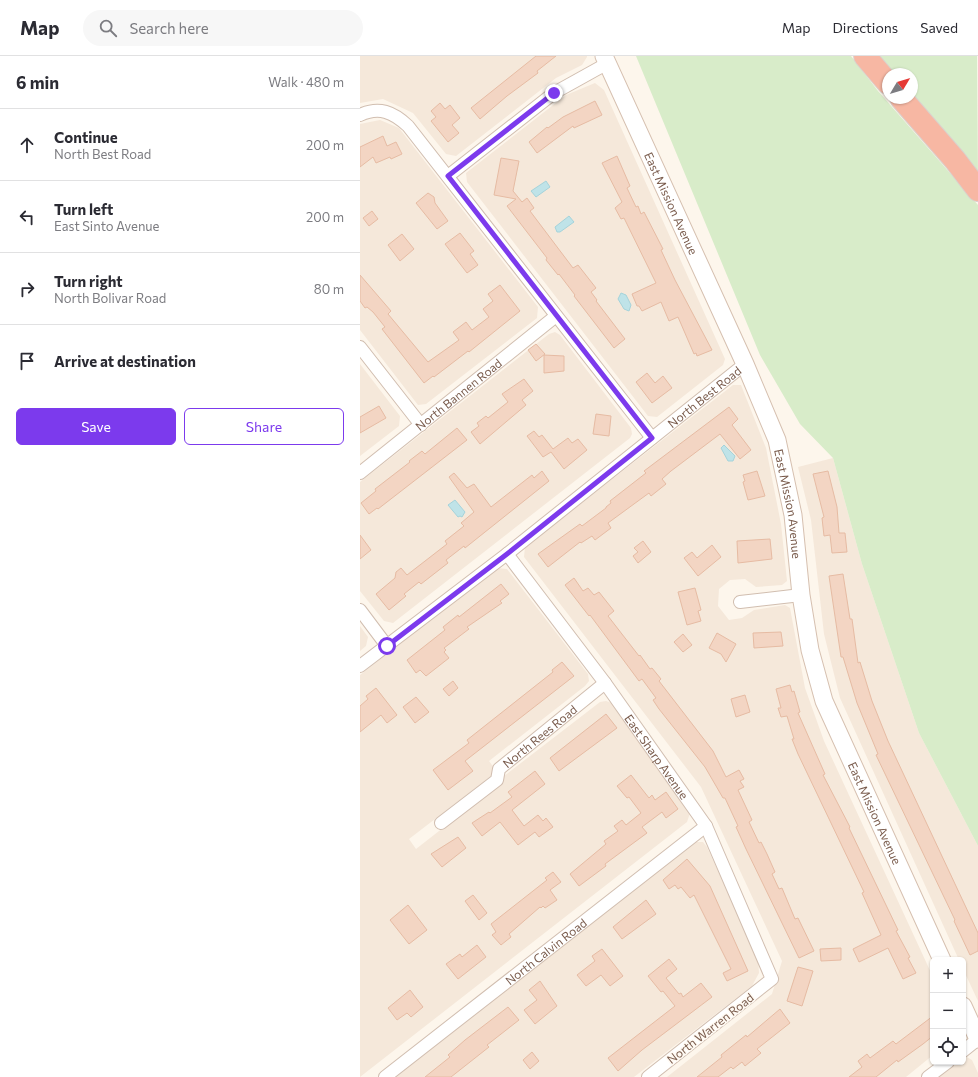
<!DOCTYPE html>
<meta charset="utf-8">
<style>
:root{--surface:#fff;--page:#f7f7f7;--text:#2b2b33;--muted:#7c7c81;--line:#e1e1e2;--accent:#7c3aed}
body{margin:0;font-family:Commissioner,sans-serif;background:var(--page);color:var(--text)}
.controls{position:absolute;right:12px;bottom:12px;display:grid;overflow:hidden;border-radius:6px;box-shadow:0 1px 3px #0004}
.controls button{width:36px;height:36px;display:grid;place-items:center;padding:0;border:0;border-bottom:1px solid var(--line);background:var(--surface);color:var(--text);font:20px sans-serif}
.compass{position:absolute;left:522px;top:12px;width:36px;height:36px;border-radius:50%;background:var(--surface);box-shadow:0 1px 3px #0004;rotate:52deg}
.stop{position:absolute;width:12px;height:12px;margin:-9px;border:3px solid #7c3aed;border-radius:50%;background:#fff}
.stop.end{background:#7c3aed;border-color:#fff;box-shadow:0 1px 4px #0008}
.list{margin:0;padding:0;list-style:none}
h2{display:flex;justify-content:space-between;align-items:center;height:52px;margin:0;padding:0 16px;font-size:17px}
h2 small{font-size:13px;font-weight:400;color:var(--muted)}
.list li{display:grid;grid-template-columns:26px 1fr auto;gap:12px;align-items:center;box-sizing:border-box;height:72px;padding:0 16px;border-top:1px solid var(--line)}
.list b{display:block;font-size:15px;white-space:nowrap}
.list p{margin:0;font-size:13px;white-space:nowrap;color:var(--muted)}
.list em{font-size:13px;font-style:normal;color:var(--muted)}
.actions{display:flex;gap:8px;padding:12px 16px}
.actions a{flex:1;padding:9px 0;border:1px solid var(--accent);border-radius:6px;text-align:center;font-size:14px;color:var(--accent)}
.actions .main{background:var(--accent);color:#fff}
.icon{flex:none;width:22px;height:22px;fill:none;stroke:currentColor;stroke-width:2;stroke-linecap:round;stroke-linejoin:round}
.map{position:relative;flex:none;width:618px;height:1021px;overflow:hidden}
header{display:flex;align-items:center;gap:24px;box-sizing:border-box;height:56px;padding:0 20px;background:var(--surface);border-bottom:1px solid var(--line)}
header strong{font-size:19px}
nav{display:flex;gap:22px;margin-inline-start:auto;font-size:14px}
.search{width:280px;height:36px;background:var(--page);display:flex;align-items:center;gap:10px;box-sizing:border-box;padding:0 14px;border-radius:22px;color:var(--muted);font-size:15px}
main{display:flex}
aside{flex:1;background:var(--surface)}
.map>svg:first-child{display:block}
.residential{fill:#f5e8da}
.green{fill:#d8ecc9}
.water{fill:#bfe3e8;stroke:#a5d3da}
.building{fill:#f3d5c3;stroke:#e6bba3}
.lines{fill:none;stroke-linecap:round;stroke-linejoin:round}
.street-casing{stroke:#d1beb0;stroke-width:14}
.secondary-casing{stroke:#d6c0b0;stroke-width:19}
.highway-casing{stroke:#dad1cd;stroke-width:24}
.street{stroke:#fff;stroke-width:12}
.secondary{stroke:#fff;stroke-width:17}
.highway{stroke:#f7b7a3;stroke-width:22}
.route{stroke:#7c3aed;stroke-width:5}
.labels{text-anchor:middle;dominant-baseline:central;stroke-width:3;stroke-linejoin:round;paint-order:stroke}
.street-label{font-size:12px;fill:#7a5c4d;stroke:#fffaf3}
</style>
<header>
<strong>Map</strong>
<div class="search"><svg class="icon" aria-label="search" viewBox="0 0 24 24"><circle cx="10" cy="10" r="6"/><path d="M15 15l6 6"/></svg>Search here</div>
<nav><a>Map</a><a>Directions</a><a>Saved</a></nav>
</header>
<main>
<aside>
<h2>6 min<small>Walk · 480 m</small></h2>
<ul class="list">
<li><svg class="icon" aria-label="ahead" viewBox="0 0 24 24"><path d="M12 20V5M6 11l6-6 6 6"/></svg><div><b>Continue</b><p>North Best Road</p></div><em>200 m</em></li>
<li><svg class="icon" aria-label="left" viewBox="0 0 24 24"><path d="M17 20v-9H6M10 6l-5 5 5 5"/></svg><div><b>Turn left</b><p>East Sinto Avenue</p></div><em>200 m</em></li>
<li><svg class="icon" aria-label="right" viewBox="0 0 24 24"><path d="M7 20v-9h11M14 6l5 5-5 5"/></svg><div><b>Turn right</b><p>North Bolivar Road</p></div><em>80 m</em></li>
<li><svg class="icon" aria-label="arrive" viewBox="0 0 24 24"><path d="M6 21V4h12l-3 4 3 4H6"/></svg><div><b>Arrive at destination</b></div></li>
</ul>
<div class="actions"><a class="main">Save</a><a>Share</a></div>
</aside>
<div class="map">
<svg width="618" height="1021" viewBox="0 0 618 1021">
<rect width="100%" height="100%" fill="#fdf6ec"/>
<path class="residential" d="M0,0H227V1L222,9L196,22L96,100L86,98L53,57L23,43L0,47Z
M235,27L244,34L365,303L363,309L297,361L288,360L107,126L106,117L206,39Z
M20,64L39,72L178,251L177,262L66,348L58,349L0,274V68Z
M195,276L200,279L271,372L272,378L270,382L33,567L24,565L0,535V426L189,278Z
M0,308L40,360L39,370L0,400Z
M373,329H381L406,392L421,468L427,525L422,529L396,531L385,523L370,524L359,533L358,550L369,564L382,562L394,554L425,549L430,552L445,632L464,685L573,921V999L546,1021H307L412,938L422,905L341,731L164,501L165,491Z
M473,402L502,508L559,677L618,790V945L603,913V904H599L480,642L464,578L451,464L438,411Z
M137,512L147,513L228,618L229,625L225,630L129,705L135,713V717L49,783L56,793L143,725L144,720L240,646L246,645L252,647L314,729L330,757L327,766L0,1021V619Z
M0,570L8,581L6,590L0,595Z
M336,786H343L347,791L398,902L399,917L392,930L274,1021H34Z
M603,999L612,1004L618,1017V1021H577L595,1006H603Z"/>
<path class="green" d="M276,0H491L518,35L618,149V790L559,677L502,508L473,402L440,368L400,299Z
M514,0H617L618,124L552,42V18H529Z"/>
<path class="water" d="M186,125L190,131L176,141L171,135Z
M209,160L214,166L200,176H197L195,171Z
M261,237L266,239L271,249L269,255L264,253L258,243Z
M364,389L375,400L373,405H368L361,392Z
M95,444L105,456L102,461L100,460L98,461L88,449Z"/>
<path class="building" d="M176,0H196L177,15L178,17L147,40L120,63L111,52Z
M235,45L242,59L214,72L213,70L177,97L169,86L187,71L188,72L203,61Z
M80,47L85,53L90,49L100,62L92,69L99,77L88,86L71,65L76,61L71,55Z
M23,80L27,90L36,86L42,98L31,103L30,101L16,107L13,101L0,111V91Z
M257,100L270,130L267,132L276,151L278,150L281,158L284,156L303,193L301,194L315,224L352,294L337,300L336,297L334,298L318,261L309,265L301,246L282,255L279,250H277L272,238L296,227L264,162L261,163L255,152L262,146L242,107Z
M141,102L159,105L153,135L162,146L167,142L174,152L170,155L213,212L218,209L236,232L231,236L237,244L236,245L265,283L254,292L214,240L215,239L199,218L198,219L186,204L187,202L147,150L156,143L134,139Z
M68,137L74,141L75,147L88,165L77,173L56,147Z
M12,155L18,163L9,170L3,162Z
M100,177L114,195L110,198L118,209L107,217L85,188Z
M42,178L54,193L40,205L28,189Z
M0,219L31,255L28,258L68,306L99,284L93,276L106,266L112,274L129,261L123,253L133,245L128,238L140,229L160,255L109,296L108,295L74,321L73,320L64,327L22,273L25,271L13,256L7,251L5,252L0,245Z
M176,288L185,298L176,305L168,294Z
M184,299L204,300V315L184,317Z
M287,317L295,327L303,320L312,332L292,347L276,326Z
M164,323L173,335L162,344L166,349L120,388L111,376L119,370L117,367L126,360L128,362L148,346L142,338Z
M19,350L26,362L0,377V361Z
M369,351L378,363L372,369L391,394L380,403L360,378L311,415L302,423L306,428L291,440L289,437L248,467L251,472L235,484L232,480L221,487L220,486L188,511L178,498L220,468L222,470L246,452V451L251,447L250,445L286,417L284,415Z
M236,358L251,360L249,380L233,378Z
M97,372L107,384L18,453L17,452L9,458L1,447L16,435L15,433L50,406L49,405L62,395L65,398Z
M174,375L179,381L182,379L193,393L208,382L212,387L218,383L227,394L204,413L191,396L183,401L167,380Z
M182,415L189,425L105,492L104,490L86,504L88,507L61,528L59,526L44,538L46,540L29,554L16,538L35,522L36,516L41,512L47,519L87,488L85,485L104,470L101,467L114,456L89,421L94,417L107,432L114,428L131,451L172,419L174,422Z
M397,415L405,440L388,444L383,426L385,425L383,419Z
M468,415L477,451L479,477H485L487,496L472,497L470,479L464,480L462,462L464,461L453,418Z
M0,479L11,494L0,503Z
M410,483L412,503L378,507L377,485Z
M283,485L291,496L278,507L273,500L278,496L274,492Z
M352,489L361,501L338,520L324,502L332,496L337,502Z
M483,518L490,563H492L498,607L500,606L512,645L528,685L618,877V895L610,899L594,865L595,864L516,699L518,698L497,647L483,601H481L469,520Z
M214,522L223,535L228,532L234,539L239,536L254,555L248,560L279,600L280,599L290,613L292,612L301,623L299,625L353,695L366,721L379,714L384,723L380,725L384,731L378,734L392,764L389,766L399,787L401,786L407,798L415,816L412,818L419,833L422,832L435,863L438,862L454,895L439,902L386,793L376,771L378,770L365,742H363L345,711L299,653L293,644L296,642L282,623L279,625L230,559L229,560L205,529Z
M141,528L149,538L140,545L142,547L107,571L109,573L84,592L86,594L84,596L89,602L66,620L60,614L56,617L47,604L85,574L83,571L98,559L99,561Z
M335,532L341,554L338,555L341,565L327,569L318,536Z
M421,576L423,590L394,592L393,577Z
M357,577L376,588L366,606L361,598L349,592Z
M323,578L332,589L323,596L314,586Z
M202,606L214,620L105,705L113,715L88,734L73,714L109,687L107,684L193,616L192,614Z
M93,625L98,632L89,640L83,633Z
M430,629L432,636L434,635L440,656L438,657L465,718L463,719L490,771L489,772L538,874L536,875L550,901L548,902L556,917L543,923L528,892L499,906L493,893L521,879L502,837L504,836L438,698L432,683H434L427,660L421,661L418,652H421L416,633Z
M16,632L37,659L27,667L21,659L0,676V650L8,643L6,640Z
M385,639L390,656L376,661L371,643Z
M56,641L69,656L55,667L43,651Z
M246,658L257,672L199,715L190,702Z
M175,715L185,728L152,754L164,770L178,759L183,765L186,762L193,771L179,781L175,776L158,789L140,766L122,780L112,767L129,756L130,757L152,741L148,736Z
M271,719L289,742L292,739L295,744L306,736L318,753L306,762L302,756L282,771L287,777L245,808L246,810L219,830L210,818L246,788L244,785L258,775L254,770L262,764L266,769L281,757L269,741L267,742L257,730Z
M98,781L106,792L82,811L71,798Z
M327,803L350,830L388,915L367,925L363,917L371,913L334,839L330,842L321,831L318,833L315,829L309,833L303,824Z
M193,816L201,826L190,834L197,844L185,852L183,850L181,852L180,851L149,878L151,881L141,889L132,879L136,876L131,868L187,824L185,822Z
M113,839L127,857L119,864L105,845Z
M286,844L296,858L262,883L253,871Z
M48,849L67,874L49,888L30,864Z
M117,889L126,901L98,923L86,908L100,898L102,901Z
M481,892V904L461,905L460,893Z
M242,893L263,920L250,930L241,919L226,930L217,919L235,905L232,900Z
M309,903L317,913L306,922L319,938L321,937L323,941L341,927L352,941L282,994L258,1015L248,1002L315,950L303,935L301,936L288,920Z
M438,911L453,915L442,950L427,945Z
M180,925L197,950L175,968L164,954L177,944L169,934Z
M50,934L63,951L51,961L47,957L37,964L28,952Z
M148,951L159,964L127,989L129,991L91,1021H65L90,1001L88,999L105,984Z
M420,953L430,967L397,993L401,997L385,1010L382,1006L373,1013L371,1011L358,1021H337L362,1001L361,999L386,979L387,981Z
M573,960V980L563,988L538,1006L537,1004L516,1021H489L502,1011L498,1005L507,998L510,1002L533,985L536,988Z
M172,996L179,1005L170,1013L163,1004Z"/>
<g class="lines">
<defs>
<g id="street">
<path d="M0,59C19,50 33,56 48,70L292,382"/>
<path d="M88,120L194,37L248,7"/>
<path d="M0,291L61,369"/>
<path id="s1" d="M0,417L196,260"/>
<path id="s2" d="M147,498L245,627L346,770L412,923L288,1021"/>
<path d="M380,546L441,539"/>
<path d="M0,554L27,590"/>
<path id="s3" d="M0,610L147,498L385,308"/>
<path id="s4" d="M81,767L137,724L139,713L245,627"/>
<path d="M603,995L618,983"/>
<path id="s5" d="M25,1021L346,770"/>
<path d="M568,1021L588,1006"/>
</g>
<g id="secondary">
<path id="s6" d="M244,0L385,308L417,384L433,459L441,539L450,594L464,645L582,904"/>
<path d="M603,950L618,983"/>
</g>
<path id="highway" d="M505,0L528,27
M541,42L595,104L618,134"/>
</defs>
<use href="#street" class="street-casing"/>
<use href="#secondary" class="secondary-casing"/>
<use href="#highway" class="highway-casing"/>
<use href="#street" class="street"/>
<use href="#secondary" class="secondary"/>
<use href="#highway" class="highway"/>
</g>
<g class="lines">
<path class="route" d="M27,590L147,498L292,382L88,120L194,37"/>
</g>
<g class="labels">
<g class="street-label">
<text stroke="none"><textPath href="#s6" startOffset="162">East Mission Avenue</textPath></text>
<text stroke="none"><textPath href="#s1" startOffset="126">North Bannen Road</textPath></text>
<text stroke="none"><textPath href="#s3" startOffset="437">North Best Road</textPath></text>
<text stroke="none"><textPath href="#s6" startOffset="486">East Mission Avenue</textPath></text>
<text stroke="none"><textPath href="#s4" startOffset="134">North Rees Road</textPath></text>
<text stroke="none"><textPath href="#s2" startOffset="252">East Sharp Avenue</textPath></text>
<text stroke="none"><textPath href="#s6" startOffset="810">East Mission Avenue</textPath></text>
<text stroke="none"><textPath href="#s5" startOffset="204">North Calvin Road</textPath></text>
<text transform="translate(350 972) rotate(-38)">North Warren Road</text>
</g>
</g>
</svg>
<div class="controls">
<button>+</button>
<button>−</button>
<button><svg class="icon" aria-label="locate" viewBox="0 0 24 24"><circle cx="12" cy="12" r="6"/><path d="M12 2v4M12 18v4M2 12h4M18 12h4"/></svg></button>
</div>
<svg class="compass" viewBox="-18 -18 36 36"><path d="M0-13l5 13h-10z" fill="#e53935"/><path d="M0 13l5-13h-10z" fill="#7c7c81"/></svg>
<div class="stop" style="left:27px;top:590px"></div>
<div class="stop end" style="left:194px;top:37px"></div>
</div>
</main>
